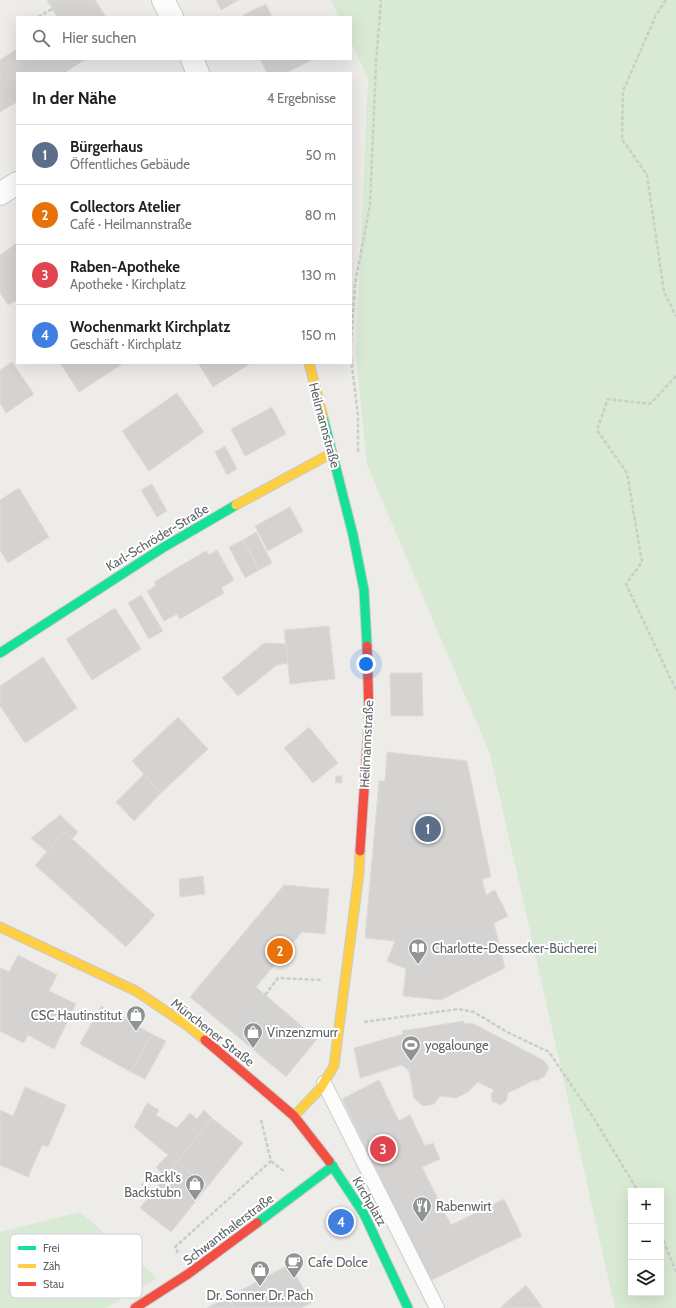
<!DOCTYPE html>
<html lang="de">
<meta charset="utf-8">
<style>
:root{--surface:#fff;--page:#f2f2f2;--text:#202124;--muted:#757577;--line:#e0e0e0;--accent:#2563eb}
body{margin:0;font-family:Cabin,sans-serif;background:var(--page);color:var(--text)}
.controls{position:absolute;right:12px;bottom:12px;display:grid;overflow:hidden;border-radius:0px;box-shadow:0 4px 16px #0002}
.controls button{width:36px;height:36px;display:grid;place-items:center;padding:0;border:0;border-bottom:1px solid var(--line);background:var(--surface);color:var(--text);font:20px sans-serif}
.you{position:absolute;left:366px;top:664px;width:14px;height:14px;margin:-10px;border:3px solid #fff;border-radius:50%;background:#1a73e8;box-shadow:0 0 0 6px #1a73e833}
.badge{display:grid;place-items:center;width:26px;height:26px;border-radius:50%;background:var(--accent);color:#fff;font-size:13px;font-weight:700}
.pin{position:absolute;translate:-50% -50%;border:2px solid #fff;box-shadow:0 1px 4px #0006}
.list{margin:0;padding:0;list-style:none}
h2{display:flex;justify-content:space-between;align-items:center;height:52px;margin:0;padding:0 16px;font-size:17px}
h2 small{font-size:13px;font-weight:400;color:var(--muted)}
.list li{display:grid;grid-template-columns:26px 1fr auto;gap:12px;align-items:center;box-sizing:border-box;height:60px;padding:0 16px;border-top:1px solid var(--line)}
.list b{display:block;font-size:15px;white-space:nowrap}
.list p{margin:0;font-size:13px;white-space:nowrap;color:var(--muted)}
.list em{font-size:13px;font-style:normal;color:var(--muted)}
.icon{flex:none;width:22px;height:22px;fill:none;stroke:currentColor;stroke-width:2;stroke-linecap:round;stroke-linejoin:round}
.map{position:relative;flex:none;width:676px;height:1308px;overflow:hidden}
.search{position:absolute;background:var(--surface);box-shadow:0 4px 16px #0002;left:16px;top:16px;width:336px;height:44px;display:flex;align-items:center;gap:10px;box-sizing:border-box;padding:0 14px;border-radius:0px;color:var(--muted);font-size:15px}
.panel{position:absolute;background:var(--surface);box-shadow:0 4px 16px #0002;left:16px;top:72px;width:336px;height:292px;border-radius:0px}
.map>svg:first-child{display:block}
.green{fill:#d9ead4;fill-rule:evenodd}
.building{fill:#d5d3d2;stroke:#dedbd8}
.lines{fill:none;stroke-linecap:round;stroke-linejoin:round}
.lane-casing{stroke:#cacaca;stroke-width:16}
.street-casing{stroke:#cacaca;stroke-width:24}
.fast-casing{stroke:#c9caca;stroke-width:11}
.slow-casing{stroke:#c9caca;stroke-width:11}
.jam-casing{stroke:#c9caca;stroke-width:11}
.path{stroke:#c8ceca;stroke-width:2.5;stroke-dasharray:4 2;stroke-linecap:butt}
.lane{stroke:#fcfcfc;stroke-width:14}
.street{stroke:#fcfcfc;stroke-width:22}
.fast{stroke:#16e098;stroke-width:9}
.slow{stroke:#ffcf43;stroke-width:9}
.jam{stroke:#f24e42;stroke-width:9}
.labels{text-anchor:middle;dominant-baseline:central;stroke-width:4;stroke-linejoin:round;paint-order:stroke}
.street-label{font-size:13px;fill:#5e6468;stroke:#fff}
.poi-label{font-size:13px;fill:#5e6468;stroke:#fff;text-anchor:start}
.key{fill:#fff;stroke:#cfd0d2;stroke-width:1}
.key-label{font-size:11px;fill:#5e6468}
</style>
<div class="map">
<svg width="676" height="1308" viewBox="0 0 676 1308">
<rect width="100%" height="100%" fill="#eeece9"/>
<path class="green" d="M331,0H676V1308H615L490,754L367,465L356,353L368,79L351,42V17H339ZM631,1191H661V1293H631Z
M80,1212L157,1278L106,1308H0V1232Z"/>
<path class="building" d="M47,0H95L106,17H57Z
M216,0H239L221,10Z
M266,4L272,17H244L243,15Z
M17,49V59H86L64,73H17V102L0,112V60Z
M260,59H314L286,73H267Z
M17,243V300L8,305L0,293V255Z
M12,362L34,394L6,413L0,403V370Z
M60,363H120L121,365L79,392Z
M198,363H251L213,387Z
M177,393L204,432L149,471L122,431Z
M272,407L286,434L245,456L231,429Z
M225,446L237,469L227,475L215,452Z
M152,484L167,511L157,517L141,490Z
M19,488L49,537L8,563L0,550V500Z
M290,507L303,531L268,551L255,526Z
M256,532L272,563L259,570L243,540Z
M243,540L259,570L245,578L229,547Z
M217,550L234,580L221,588L224,593L180,619L177,614L164,621L147,591L156,586L154,582L180,566L206,551L209,555Z
M141,595L163,631L149,639L128,603Z
M115,608L141,649L92,680L66,639Z
M329,626L335,679L290,684L284,630Z
M264,643L286,644L288,663L277,665L238,696L222,678Z
M43,657L77,708L25,743L0,706V686Z
M390,673H422L423,716H391Z
M178,717L208,749L161,793L132,761Z
M309,727L338,763L313,783L284,748Z
M387,752L467,761L491,877L482,879L486,895L495,890L508,916L494,923L505,968L441,1000L403,996L406,969L387,961L395,941L365,938L379,781H385Z
M144,774L161,793L134,821L116,802Z
M336,776H342V783H335Z
M60,815L78,832L72,839L65,832L47,852L31,838Z
M65,832L155,915L126,947L35,865Z
M203,876L205,894L180,897L179,879Z
M284,885L329,889L325,934L302,932L256,987L317,1039L286,1077L190,997Z
M18,955L57,975L49,991L76,1004L54,1049L28,1035L24,1043L0,1031V968L9,972Z
M101,1006L152,1034L131,1072L80,1044Z
M464,1021V1024L472,1023L543,1060L549,1067L545,1076L536,1081L534,1080L508,1093L506,1101L500,1105L492,1101L491,1094L494,1090L478,1082L468,1092L456,1098L440,1096L434,1104L423,1106L414,1098L409,1071L402,1065L360,1078L354,1048L403,1034L402,1031Z
M152,1034L166,1041L145,1079L131,1072Z
M379,1080L399,1121L410,1115L425,1146L433,1143L440,1159L422,1167L451,1225L504,1199L522,1236L430,1281L342,1099Z
M25,1087L66,1105L48,1147L42,1145L28,1177L0,1165V1110L13,1116Z
M147,1103L159,1110L156,1115L177,1128L190,1113L197,1119L204,1110L212,1118L165,1177L156,1167L168,1155L134,1127Z
M212,1118L243,1143L208,1186L177,1162Z
M177,1162L208,1186L171,1232L140,1208Z
M290,1264L311,1303L301,1308H234L228,1297Z
M526,1285L543,1308H500Z
M228,1297L234,1308H207Z"/>
<g class="lines">
<defs>
<path id="lane" d="M324,1083L437,1308"/>
<path id="street" d="M163,0L172,17
M192,59L198,73
M0,194L17,183"/>
<path id="fast" d="M323,417L353,535L364,590L367,646
M0,653L164,547L236,505
M329,1161L364,1214L408,1308
M257,1223L333,1166"/>
<path id="slow" d="M309,363L323,417
M236,505L332,453
M0,927L136,991L188,1026L205,1040
M294,1116L320,1089L334,1066L359,873L360,851"/>
<path id="jam" d="M360,851L369,717L367,646
M205,1040L294,1116L329,1161
M135,1308L188,1274L257,1223"/>
</defs>
<use href="#lane" class="lane-casing"/>
<use href="#street" class="street-casing"/>
<use href="#fast" class="fast-casing"/>
<use href="#slow" class="slow-casing"/>
<use href="#jam" class="jam-casing"/>
<path class="path" d="M666,0L656,15L623,91L622,139L647,175L664,292L676,316
M38,17L52,9
M351,342L355,284L370,205L376,63L381,0
M351,358L358,415V451L356,452
M676,376L650,404L608,399L597,430L627,473L642,562L626,584L676,690
M265,995L278,978L322,980
M364,1022L458,1009L474,1012L507,1032L549,1052L593,1117L638,1191
M271,1161L285,1172
M142,1184L153,1192
M661,1235L676,1272
M178,1253L175,1247L271,1161L261,1120"/>
<use href="#lane" class="lane"/>
<use href="#street" class="street"/>
<use href="#fast" class="fast"/>
<use href="#slow" class="slow"/>
<use href="#jam" class="jam"/>
</g>
<defs>
<symbol id="library-pin" viewBox="-11 -11 22 30"><path d="M0 17L-7.5 6A9.5 9.5 0 1 1 7.5 6Z" fill="#909495" stroke="#fff"/><path d="M-6-4Q-3-5.5-.7-3.5V5Q-3 3-6 4ZM6-4Q3-5.5 .7-3.5V5Q3 3 6 4Z" fill="#fff"/></symbol>
<symbol id="shop-pin" viewBox="-11 -11 22 30"><path d="M0 17L-7.5 6A9.5 9.5 0 1 1 7.5 6Z" fill="#909495" stroke="#fff"/><path d="M-5-2.5h2.3a2.7 3.5 0 0 1 5.4 0H5L5.5 6h-11ZM-1.5-2.5h3a1.5 2.3 0 0 0-3 0Z" fill="#fff"/></symbol>
<symbol id="stadium-pin" viewBox="-11 -11 22 30"><path d="M0 17L-7.5 6A9.5 9.5 0 1 1 7.5 6Z" fill="#909495" stroke="#fff"/><path d="M0-5a6.5 5 0 1 0 0 10a6.5 5 0 1 0 0-10ZM-3.5-1.8h7v3.6h-7Z" fill="#fff"/></symbol>
<symbol id="restaurant-pin" viewBox="-11 -11 22 30"><path d="M0 17L-7.5 6A9.5 9.5 0 1 1 7.5 6Z" fill="#909495" stroke="#fff"/><path d="M-5-6h1v4h1v-4h1v4h1v-4h1v5L-1.5 .5V6h-2V.5L-5-1ZM5-6V6H3V1.5H1.5Q1.5-4 5-6Z" fill="#fff"/></symbol>
<symbol id="cafe-pin" viewBox="-11 -11 22 30"><path d="M0 17L-7.5 6A9.5 9.5 0 1 1 7.5 6Z" fill="#909495" stroke="#fff"/><path d="M-5.5-4.5H6V0H3Q3 3.5 0 3.5H-2.5Q-5.5 3.5-5.5 0ZM3-3.2v2h1.7v-2ZM-6 4.5H4V6H-6Z" fill="#fff"/></symbol>
</defs>
<g fill-rule="evenodd">
<use href="#library-pin" x="407" y="937" width="22" height="30"/>
<use href="#shop-pin" x="125" y="1004" width="22" height="30"/>
<use href="#shop-pin" x="242" y="1021" width="22" height="30"/>
<use href="#stadium-pin" x="400" y="1034" width="22" height="30"/>
<use href="#shop-pin" x="184" y="1173" width="22" height="30"/>
<use href="#restaurant-pin" x="411" y="1195" width="22" height="30"/>
<use href="#cafe-pin" x="283" y="1251" width="22" height="30"/>
<use href="#shop-pin" x="249" y="1259" width="22" height="30"/>
</g>
<g class="labels">
<g class="street-label">
<text transform="translate(325 425) rotate(75)">Heilmannstraße</text>
<text transform="translate(157 537) rotate(-31)">Karl-Schröder-Straße</text>
<text transform="translate(366 744) rotate(-87)">Heilmannstraße</text>
<text transform="translate(213 1032) rotate(38)">Münchener Straße</text>
<text transform="translate(370 1201) rotate(60)">Kirchplatz</text>
<text transform="translate(228 1229) rotate(-37)">Schwanthalerstraße</text>
</g>
<g class="poi-label">
<text x="432" y="948">Charlotte-Dessecker-Bücherei</text>
<text x="122" y="1015" text-anchor="end">CSC Hautinstitut</text>
<text x="267" y="1032">Vinzenzmurr</text>
<text x="425" y="1045">yogalounge</text>
<text x="181" y="1177" text-anchor="end">Rackl's<tspan x="181" dy="15">Backstubn</tspan></text>
<text x="436" y="1206">Rabenwirt</text>
<text x="308" y="1262">Cafe Dolce</text>
<text x="260" y="1295" text-anchor="middle">Dr. Sonner Dr. Pach</text>
</g>
</g>
<rect x="10" y="1234" width="132" height="64" rx="6" class="key"/>
<rect x="18" y="1246" width="18" height="4" fill="#16e098"/>
<rect x="18" y="1264" width="18" height="4" fill="#ffcf43"/>
<rect x="18" y="1282" width="18" height="4" fill="#f24e42"/>
<g class="key-label">
<text x="43" y="1252">Frei</text>
<text x="43" y="1270">Zäh</text>
<text x="43" y="1288">Stau</text>
</g>
</svg>
<div class="controls">
<button>+</button>
<button>−</button>
<button><svg class="icon" aria-label="layers" viewBox="0 0 24 24"><path d="M12 4l9 5-9 5-9-5zM3 14l9 5 9-5"/></svg></button>
</div>
<div class="you"></div>
<div class="pin badge" style="left:428px;top:829px;background:#5c6f8a">1</div>
<div class="pin badge" style="left:280px;top:951px;background:#e8710a">2</div>
<div class="pin badge" style="left:383px;top:1149px;background:#e0444e">3</div>
<div class="pin badge" style="left:341px;top:1222px;background:#3f7fe0">4</div>
<div class="search"><svg class="icon" aria-label="search" viewBox="0 0 24 24"><circle cx="10" cy="10" r="6"/><path d="M15 15l6 6"/></svg>Hier suchen</div>
<section class="panel">
<h2>In der Nähe<small>4 Ergebnisse</small></h2>
<ul class="list">
<li><span class="badge" style="background:#5c6f8a">1</span><div><b>Bürgerhaus</b><p>Öffentliches Gebäude</p></div><em>50 m</em></li>
<li><span class="badge" style="background:#e8710a">2</span><div><b>Collectors Atelier</b><p>Café · Heilmannstraße</p></div><em>80 m</em></li>
<li><span class="badge" style="background:#e0444e">3</span><div><b>Raben-Apotheke</b><p>Apotheke · Kirchplatz</p></div><em>130 m</em></li>
<li><span class="badge" style="background:#3f7fe0">4</span><div><b>Wochenmarkt Kirchplatz</b><p>Geschäft · Kirchplatz</p></div><em>150 m</em></li>
</ul>
</section>
</div>
